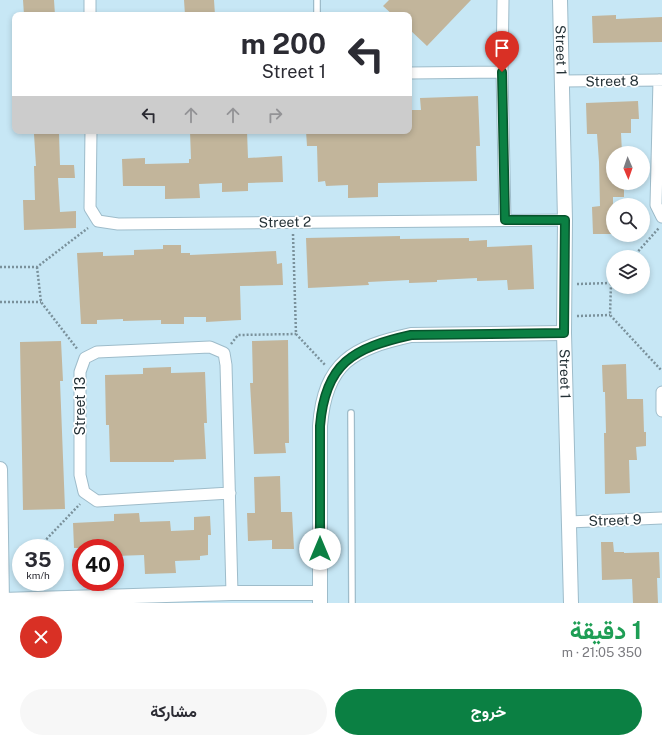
<!DOCTYPE html>
<html lang="ar">
<head>
<meta charset="utf-8">
<style>
  :root { --surface:#fff; --page:#f7f7f7; --text:#2b2b33; --muted:#7c7c81; --accent:#0b8043 }
  body { margin:0; font-family:"Public Sans",Vazirmatn,sans-serif; background:var(--page); color:var(--text); direction:rtl; height:100vh; display:flex; flex-direction:column; font-size:15px; white-space:nowrap }
  * { box-sizing:border-box; margin:0 }
  p { font-size:13px; color:var(--muted) }
  .icon { flex:none; width:22px; height:22px; fill:none; stroke:currentColor; stroke-width:2; stroke-linecap:round; stroke-linejoin:round }
  .map { position:relative; height:603px; overflow:hidden; direction:ltr }
  .sheet { display:flex; flex-direction:column; background:var(--surface); flex:1 }
  .sheet>* { flex:none }
  .hud { position:absolute; left:12px; top:12px; width:400px; height:122px; border-radius:8px; box-shadow:0 2px 6px #0003; direction:rtl; background:#fff; color:var(--text); overflow:hidden }
  .needle { width:26px; rotate:178deg }
  .fabs { position:absolute; left:606px; top:146px; display:grid; gap:8px }
  .fabs a { display:grid; place-items:center; width:44px; height:44px; border-radius:50%; background:var(--surface); box-shadow:0 2px 6px #0003; font-size:20px }
  .speed { position:absolute; left:12px; top:539px; display:flex; gap:8px; font-size:20px; font-weight:700; text-align:center }
  .speed>* { display:grid; place-content:center; width:52px; height:52px; border-radius:50%; background:var(--surface); box-shadow:0 2px 6px #0003; line-height:1 }
  .speed small { font-size:10px; font-weight:400 }
  .speed .limit { border:6px solid #d22; background:#fff; color:#111 }
  .pin { position:absolute; display:grid; place-items:center; width:34px; height:34px; color:#fff; margin:-41px -17px; border-radius:50% 50% 50% 0; rotate:-45deg; box-shadow:0 0 4px #0007 }
  .pin .icon { rotate:45deg }
  .me { position:absolute; width:44px; margin:-22px; rotate:0deg; stroke-linejoin:round; filter:drop-shadow(0 0 3px #0008) }
  .turn { display:flex; align-items:center; gap:14px; height:84px; padding:0 20px; font-size:18px }
  .turn .icon { width:52px; height:52px; stroke-width:2.5 }
  .turn b { display:block; font-size:28px; line-height:34px }
  .lanes { display:flex; align-items:center; height:38px; padding:0 20px; background:#0003; justify-content:center; gap:20px; direction:ltr }
  .lanes .off { opacity:.35 }
  .round { display:grid; place-items:center; flex:none; width:42px; height:42px; border-radius:21px; background:var(--page) }
  .head { display:flex; align-items:center; justify-content:space-between; height:68px; padding:0 20px }
  h1 { font-size:24px; font-weight:700; line-height:30px; color:#1e9e55 }
  .cta { display:flex; gap:8px; margin-top:auto; padding:8px 20px }
  .cta a { flex:1; height:46px; border-radius:24px; background:var(--accent); color:#fff; font-size:16px; font-weight:700; line-height:46px; text-align:center }
  .cta a+a { background:var(--page); color:var(--text) }
  .map>svg:first-child { display:block }
  .building { fill:#c2b59b }
  .lines { fill:none; stroke-linecap:round; stroke-linejoin:round }
  .service-casing { stroke:#9ebcca; stroke-width:8 }
  .minor-casing { stroke:#9ebcca; stroke-width:13 }
  .tertiary-casing { stroke:#9ebcca; stroke-width:16 }
  .path { stroke:#7a919b; stroke-width:2.5; stroke-dasharray:2 2; stroke-linecap:butt }
  .service { stroke:#fff; stroke-width:5.5 }
  .minor { stroke:#fff; stroke-width:11 }
  .tertiary { stroke:#fff; stroke-width:14 }
  .route-casing { stroke:#07532c; stroke-width:10 }
  .route { stroke:#0b8043; stroke-width:7 }
  .labels { text-anchor:middle; stroke-width:3.5; stroke-linejoin:round; paint-order:stroke }
  .street-label { font-size:14px; fill:#253237; stroke:#fff }
</style>
</head>
<body>
<div class="map">
<svg width="662" height="603" viewBox="0 0 662 603">
  <rect width="100%" height="100%" fill="#c7e7f5"/>
  <path class="building" d="M23 0H54L55 15H24Z
    M184 0H214L215 15H185Z
    M389 0H471L427 46 409 29V15H393L383 6Z
    M616 15V19L662 17V42L593 43 592 16Z
    M478 96 480 146H476L477 181 378 183V197L348 198V185L326 186 325 181 318 182 317 146H307L306 131H409V110H421L420 98Z
    M638 101 639 119H631V133H621L622 153H613V183H624V197H613V234H593L592 207 600 206 599 162 597 134H587L586 103Z
    M190 131H247L248 158 282 156 283 182 248 183V191L222 192V183L199 184 200 198 165 199V186H123L122 159 145 158V164L189 163V159H191Z
    M59 133 60 165H74L75 178H58L60 212 76 211V228L24 230 23 200H35L34 166H36L34 134Z
    M400 236V239L469 238V241L487 240V247L532 245 534 289 508 290 507 280 477 281V278L437 280V282L409 283V280L368 282 369 285 308 288 306 238Z
    M163 245H181V253H190V255L276 251 277 264 282 263 283 285 240 286 241 320 206 322V317H184V324H161V320L123 321V319L97 320V324H81L77 253 103 252V256L134 255V250L163 249Z
    M288 340 289 443H285L286 453 254 454 250 383H253L252 341Z
    M61 341 63 381H60L65 509 23 510 20 342Z
    M626 364 627 399H643L644 432H646V446L636 447 637 460H629L630 493 605 494 604 433H606L605 392H603L602 365Z
    M171 367V373L205 372 207 423H204L206 459 174 460V462H110L109 425H106L105 375 143 374V368Z
    M280 476 281 512H292L294 549H272V540L248 541 247 513H255L254 477Z
    M139 513 140 522 170 521 171 531 194 530V517L210 516 211 535H208V555L200 556V560L175 561 176 573 145 574 144 555 115 556V548H74L73 523 114 521V514Z
    M601 542H613L614 552H624V553L659 552 660 578H657L658 603H633L632 579 602 580Z"/>
  <g class="lines">
    <defs>
      <path id="service" d="M317 0V15
        M351 413 352 603"/>
      <path id="minor" d="M90 0V15
        M503 0 502 72 505 220
        M409 73 502 72
        M659 80 656 205 662 217
        M563 81 662 80
        M91 131 90 208 98 221 118 224 565 220
        M662 392V411
        M230 493 97 501 84 492 80 475V372L85 358 97 352 210 347 224 353 226 365 232 593
        M569 522 662 518"/>
      <g id="tertiary">
        <path id="s1" d="M560 0 565 220 564 333 571 603"/>
        <path d="M0 469 2 603"/>
        <path d="M2 600 232 593H320"/>
        <path d="M320 603V426C325 362 353 348 411 335L564 333"/>
      </g>
    </defs>
    <use href="#service" class="service-casing"/>
    <use href="#minor" class="minor-casing"/>
    <use href="#tertiary" class="tertiary-casing"/>
    <path class="path" d="M293 234 296 334 326 366
      M633 257 659 228
      M0 267H37L88 228
      M37 267 41 302 78 350
      M613 280 611 283 610 315 662 371
      M577 284 611 283
      M0 302H41
      M577 316 610 315
      M231 344 238 335 296 334
      M38 548 80 504
      M16 572 21 566"/>
    <use href="#service" class="service"/>
    <use href="#minor" class="minor"/>
    <use href="#tertiary" class="tertiary"/>
  </g>
  <g class="lines">
    <defs>
      <path id="route" d="M320 549V426C325 363 353 348 411 335L564 333 565 220H505L502 72"/>
    </defs>
    <use href="#route" class="route-casing"/>
    <use href="#route" class="route"/>
  </g>
  <g class="labels">
    <g class="street-label">
      <text dy="5" stroke="none"><textPath href="#s1" startOffset="50">Street 1</textPath></text>
      <text transform="translate(612 81) rotate(-1)" y="5">Street 8</text>
      <text transform="translate(285 222) rotate(-1)" y="5">Street 2</text>
      <text dy="5" stroke="none"><textPath href="#s1" startOffset="374">Street 1</textPath></text>
      <text transform="translate(80 406) rotate(-90)" y="5">Street 13</text>
      <text transform="translate(615 520) rotate(-2)" y="5">Street 9</text>
    </g>
  </g>
</svg>
<div class="fabs">
<a><svg class="needle" viewBox="-14 -14 28 28"><path d="M0-13l5 13h-10z" fill="#e53935"/><path d="M0 13l5-13h-10z" fill="#7c7c81"/></svg></a>
<a><svg class="icon" aria-label="search" viewBox="0 0 24 24"><circle cx="10" cy="10" r="6"/><path d="M15 15l6 6"/></svg></a>
<a><svg class="icon" aria-label="layers" viewBox="0 0 24 24"><path d="M12 4l9 5-9 5-9-5zM3 14l9 5 9-5"/></svg></a>
</div>
<div class="speed"><div>35<small>km/h</small></div><div class="limit">40</div></div>
<div class="pin" style="left:502px;top:72px;background:#d93025"><svg class="icon" aria-label="arrive" viewBox="0 0 24 24"><path d="M6 21V4h12l-3 4 3 4H6"/></svg></div>
<svg class="me" style="left:320px;top:549px" viewBox="-20 -20 40 40"><circle r="19" fill="#fff"/><path d="M0-13L10 11 0 6-10 11z" fill="#0b8043"/></svg>
<div class="hud">
<div class="turn"><svg class="icon" aria-label="left" viewBox="0 0 24 24"><path d="M17 20v-9H6M10 6l-5 5 5 5"/></svg><div><b>200 m</b>Street 1</div></div>
<div class="lanes"><svg class="icon" aria-label="left" viewBox="0 0 24 24"><path d="M17 20v-9H6M10 6l-5 5 5 5"/></svg><svg class="icon off" aria-label="ahead" viewBox="0 0 24 24"><path d="M12 20V5M6 11l6-6 6 6"/></svg><svg class="icon off" aria-label="ahead" viewBox="0 0 24 24"><path d="M12 20V5M6 11l6-6 6 6"/></svg><svg class="icon off" aria-label="right" viewBox="0 0 24 24"><path d="M7 20v-9h11M14 6l5 5-5 5"/></svg></div>
</div>
</div>
<section class="sheet">
<div class="head"><div><h1>1 دقيقة</h1><p>350 m · 21:05</p></div><a class="round" style="background:#d93025;color:#fff"><svg class="icon" aria-label="close" viewBox="0 0 24 24"><path d="M6 6l12 12M18 6L6 18"/></svg></a></div>
<div class="cta"><a>خروج</a><a>مشاركة</a></div>
</section>
</body>
</html>
